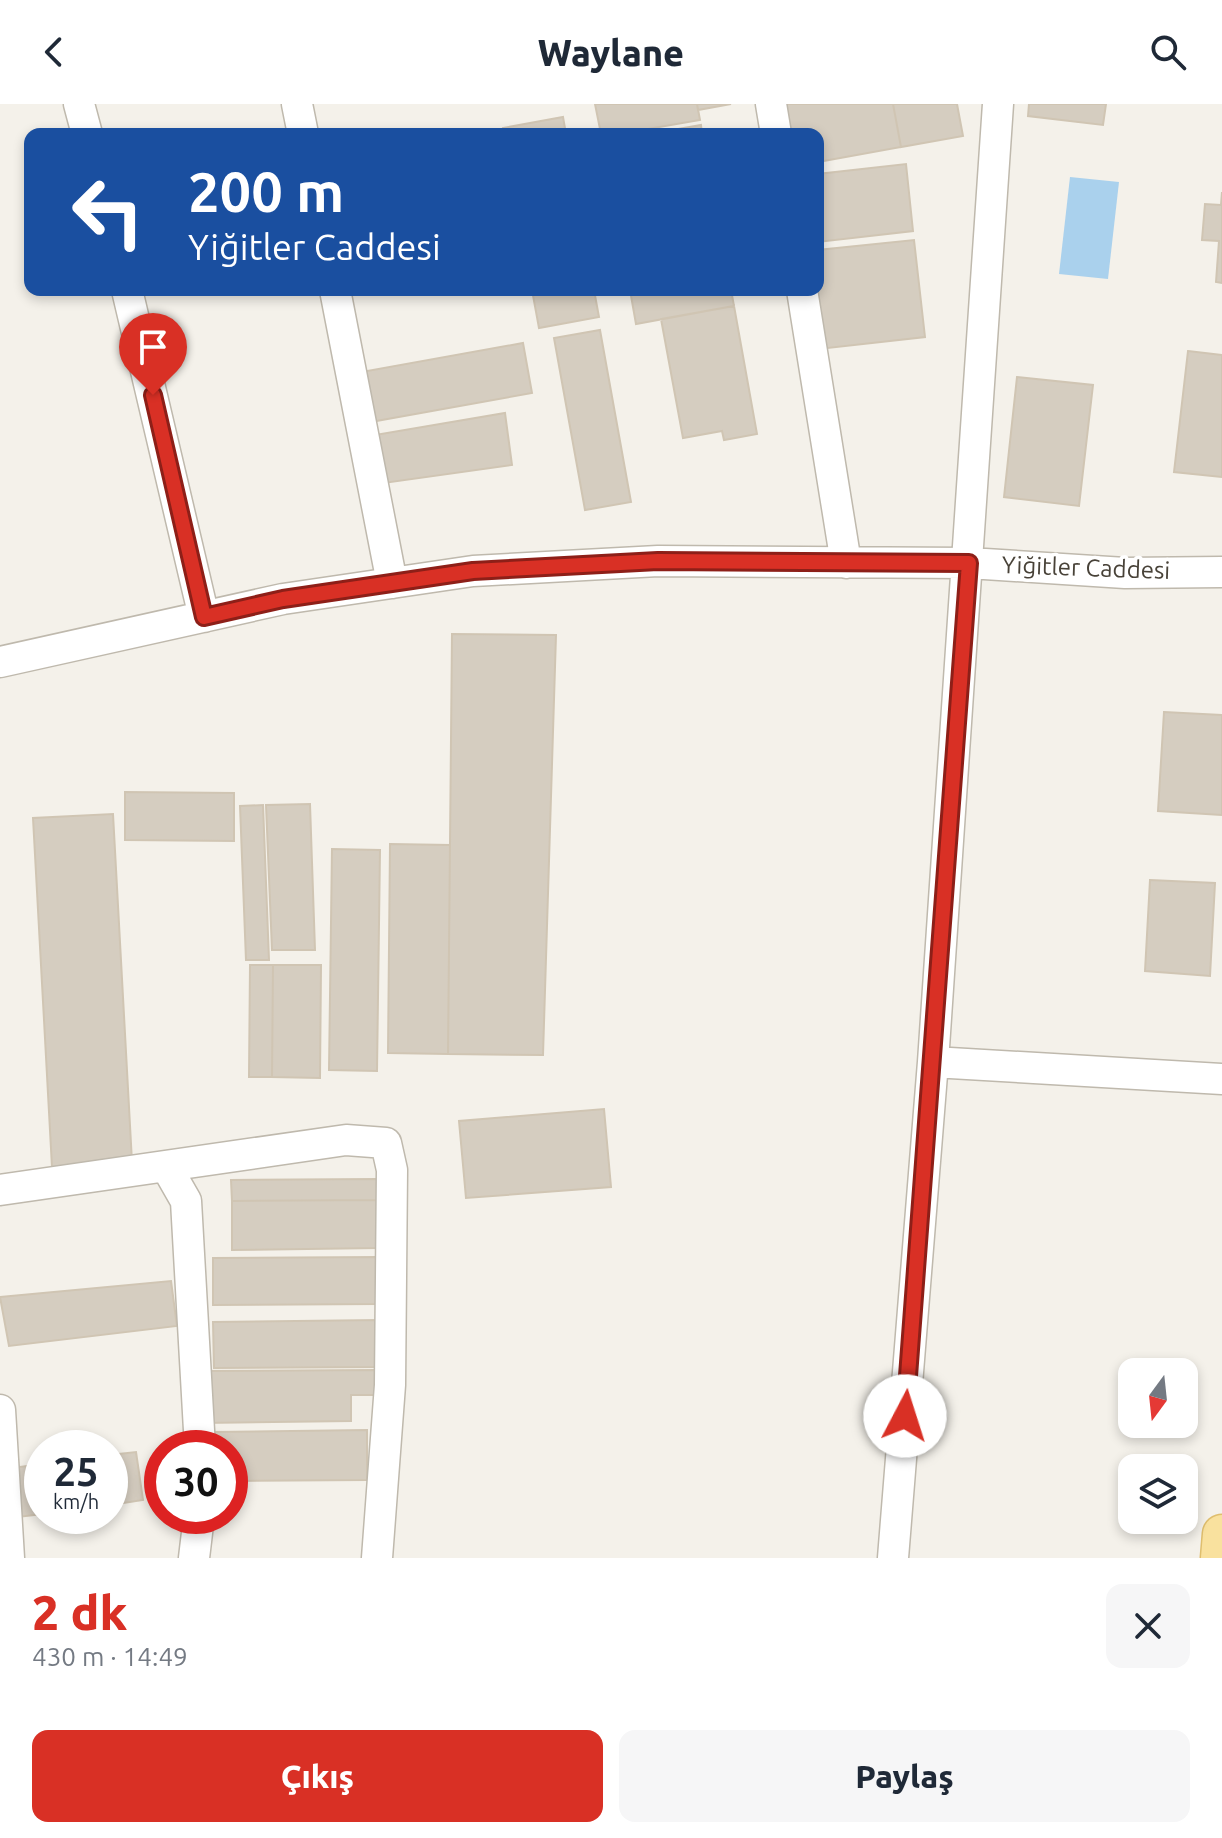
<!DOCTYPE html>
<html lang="tr">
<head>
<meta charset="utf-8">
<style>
  :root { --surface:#fff; --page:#f6f6f7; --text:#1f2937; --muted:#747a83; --accent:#d93025 }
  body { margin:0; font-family:Ubuntu,sans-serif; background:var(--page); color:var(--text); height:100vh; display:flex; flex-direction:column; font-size:30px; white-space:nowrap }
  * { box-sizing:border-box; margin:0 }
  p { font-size:26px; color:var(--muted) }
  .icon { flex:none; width:44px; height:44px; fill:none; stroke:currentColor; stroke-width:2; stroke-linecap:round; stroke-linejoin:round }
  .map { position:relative; height:1454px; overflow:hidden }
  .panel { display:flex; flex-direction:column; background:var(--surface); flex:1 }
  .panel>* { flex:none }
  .top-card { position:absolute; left:24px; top:24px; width:800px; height:168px; border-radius:16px; box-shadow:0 4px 12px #0003; background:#1a4fa0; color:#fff; overflow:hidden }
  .needle { width:52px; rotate:195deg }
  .tools { position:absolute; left:1118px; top:1254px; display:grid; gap:16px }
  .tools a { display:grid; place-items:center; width:80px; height:80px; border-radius:16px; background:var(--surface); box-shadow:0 4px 12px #0003; font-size:40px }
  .speed { position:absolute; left:24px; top:1326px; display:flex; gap:16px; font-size:40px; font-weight:700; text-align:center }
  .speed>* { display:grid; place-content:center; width:104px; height:104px; border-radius:50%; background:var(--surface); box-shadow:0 4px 12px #0003; line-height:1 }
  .speed small { font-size:20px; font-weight:400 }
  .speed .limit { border:12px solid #d22; background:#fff; color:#111 }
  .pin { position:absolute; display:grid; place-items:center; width:68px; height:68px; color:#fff; margin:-82px -34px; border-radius:50% 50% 50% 0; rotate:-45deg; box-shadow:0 0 8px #0007 }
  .pin .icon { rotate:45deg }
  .me { position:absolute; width:88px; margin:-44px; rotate:5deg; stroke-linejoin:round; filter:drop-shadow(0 0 6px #0008) }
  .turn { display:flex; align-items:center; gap:28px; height:168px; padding:0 32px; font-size:36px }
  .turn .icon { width:104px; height:104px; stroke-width:2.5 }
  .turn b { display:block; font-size:56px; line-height:68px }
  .round { display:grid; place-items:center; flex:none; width:84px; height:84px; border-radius:16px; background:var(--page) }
  .overview { display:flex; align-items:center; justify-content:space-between; height:136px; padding:0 32px }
  h1 { font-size:48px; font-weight:800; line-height:60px; color:var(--accent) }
  .primary-button { display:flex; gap:16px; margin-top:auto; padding:16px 32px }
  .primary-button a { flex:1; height:92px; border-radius:16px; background:var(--accent); color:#fff; font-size:32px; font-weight:800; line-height:92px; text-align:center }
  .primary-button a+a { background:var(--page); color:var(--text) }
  header { display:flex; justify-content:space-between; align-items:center; height:104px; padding:0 32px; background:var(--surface); font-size:36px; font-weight:800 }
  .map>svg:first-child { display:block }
  .water { fill:#aad1ed }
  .building { fill:#d5cdc0; stroke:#d0c5b3; stroke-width:2 }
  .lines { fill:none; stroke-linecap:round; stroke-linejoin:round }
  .minor-casing { stroke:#bfb9ad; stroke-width:33 }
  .major-casing { stroke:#dfbe6e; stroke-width:41 }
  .minor { stroke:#fff; stroke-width:30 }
  .major { stroke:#f9e19e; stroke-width:38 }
  .route-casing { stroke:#8d1f18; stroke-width:20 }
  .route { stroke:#d93025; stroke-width:14 }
  .labels { text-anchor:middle; stroke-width:7; stroke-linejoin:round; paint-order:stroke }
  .street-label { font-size:24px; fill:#484238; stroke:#fff }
</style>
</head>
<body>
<header><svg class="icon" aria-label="back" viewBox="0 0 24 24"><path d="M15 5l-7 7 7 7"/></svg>Waylane<svg class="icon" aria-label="search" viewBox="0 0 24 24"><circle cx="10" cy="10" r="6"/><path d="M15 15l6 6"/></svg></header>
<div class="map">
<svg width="1222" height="1454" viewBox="0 0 1222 1454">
  <rect width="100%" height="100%" fill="#f4f1ea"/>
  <path class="water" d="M1070 73 1119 78 1108 175 1059 170Z"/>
  <path class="building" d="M595 0H697L700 16 619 30H601Z
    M697 0H731L698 6Z
    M777 0H893L901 43 818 58V30H782Z
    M893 0H957L963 32 901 43Z
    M1029 0H1106L1103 21 1028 12Z
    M563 13 566 30H504L503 24Z
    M701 21 702 30H650Z
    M906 60 913 127 818 138V70Z
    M1222 88V179L1216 178 1219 137 1202 136 1205 100 1221 101Z
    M914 136 925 233 819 245 812 186H818V146Z
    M532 186H594L599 213 539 224Z
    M630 186H731L734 202 636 220Z
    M734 202 757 330 724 336 722 327 683 334 661 215Z
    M600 226 631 398 585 406 554 234Z
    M523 239 532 289 365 319 356 269Z
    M1188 247 1222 251V373L1174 368Z
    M1017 273 1093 281 1079 402 1004 393Z
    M505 309 512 361 384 379 375 331Z
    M452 530 556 531 543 951 448 950Z
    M1164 608 1222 611V711L1158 707Z
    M125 688 234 689V737L125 736Z
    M310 700 315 846H272L266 701Z
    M263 701 269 856H246L240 702Z
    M113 710 132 1058 52 1063 33 714Z
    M390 740 450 741 448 950 388 949Z
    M332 745 380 746 377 967 329 966Z
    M1150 776 1215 779 1210 872 1145 867Z
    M250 861H273L272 973H249Z
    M273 861H321L320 974 272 973Z
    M604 1005 611 1083 466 1094 459 1017Z
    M377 1075V1096L232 1097 231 1076Z
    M377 1096 378 1144 232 1146V1097Z
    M378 1153V1200L213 1201V1154Z
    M171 1177 177 1222 9 1242 0 1193Z
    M379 1216V1263L214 1264 213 1218Z
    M376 1266V1291H351V1317L202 1319V1267Z
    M367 1326V1376L230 1377V1344H211V1328Z
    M136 1348 143 1396 110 1401V1351Z
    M42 1360V1410L18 1413 12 1364Z"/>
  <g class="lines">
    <defs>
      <path id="minor" d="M79 0 87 30
        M297 0 303 30
        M771 0 776 30
        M127 186 204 513
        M335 186 392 479
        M802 186 846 459
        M0 558 283 495 473 467 658 457 969 459 1125 469 1222 468
        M933 958 1222 975
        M166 1062 186 1097 200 1344
        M0 1086 346 1036 386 1039 392 1066 390 1281 377 1454
        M0 1306 9 1454
        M194 1454 199 1412
        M893 1454 933 958 998 0"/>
      <path id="major" d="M1220 1454 1222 1430"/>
    </defs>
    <use href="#minor" class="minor-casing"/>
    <use href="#major" class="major-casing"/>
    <use href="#minor" class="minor"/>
    <use href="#major" class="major"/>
  </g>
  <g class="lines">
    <defs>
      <path id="route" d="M153 291 204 513 283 495 473 467 658 457 969 459 905 1312"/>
    </defs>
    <use href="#route" class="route-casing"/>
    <use href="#route" class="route"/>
  </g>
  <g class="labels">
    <g class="street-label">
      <text transform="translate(1086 464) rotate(2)" y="8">Yiğitler Caddesi</text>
    </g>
  </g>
</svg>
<div class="tools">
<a><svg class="needle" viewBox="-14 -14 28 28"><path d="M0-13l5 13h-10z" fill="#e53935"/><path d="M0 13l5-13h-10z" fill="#747a83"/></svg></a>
<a><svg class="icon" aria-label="layers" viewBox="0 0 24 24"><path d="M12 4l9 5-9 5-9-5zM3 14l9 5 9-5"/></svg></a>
</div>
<div class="speed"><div>25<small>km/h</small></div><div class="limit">30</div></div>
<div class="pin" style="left:153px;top:291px;background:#d93025"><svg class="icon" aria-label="arrive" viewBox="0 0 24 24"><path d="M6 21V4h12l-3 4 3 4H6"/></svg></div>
<svg class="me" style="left:905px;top:1312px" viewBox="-20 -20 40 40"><circle r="19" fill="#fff"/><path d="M0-13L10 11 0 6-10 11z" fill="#d93025"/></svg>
<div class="top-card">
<div class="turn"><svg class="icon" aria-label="left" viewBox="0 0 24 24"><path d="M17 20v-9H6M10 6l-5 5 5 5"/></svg><div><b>200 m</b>Yiğitler Caddesi</div></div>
</div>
</div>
<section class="panel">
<div class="overview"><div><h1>2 dk</h1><p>430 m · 14:49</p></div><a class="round"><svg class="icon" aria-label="close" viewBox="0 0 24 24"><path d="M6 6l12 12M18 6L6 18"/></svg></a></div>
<div class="primary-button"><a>Çıkış</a><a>Paylaş</a></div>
</section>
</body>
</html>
